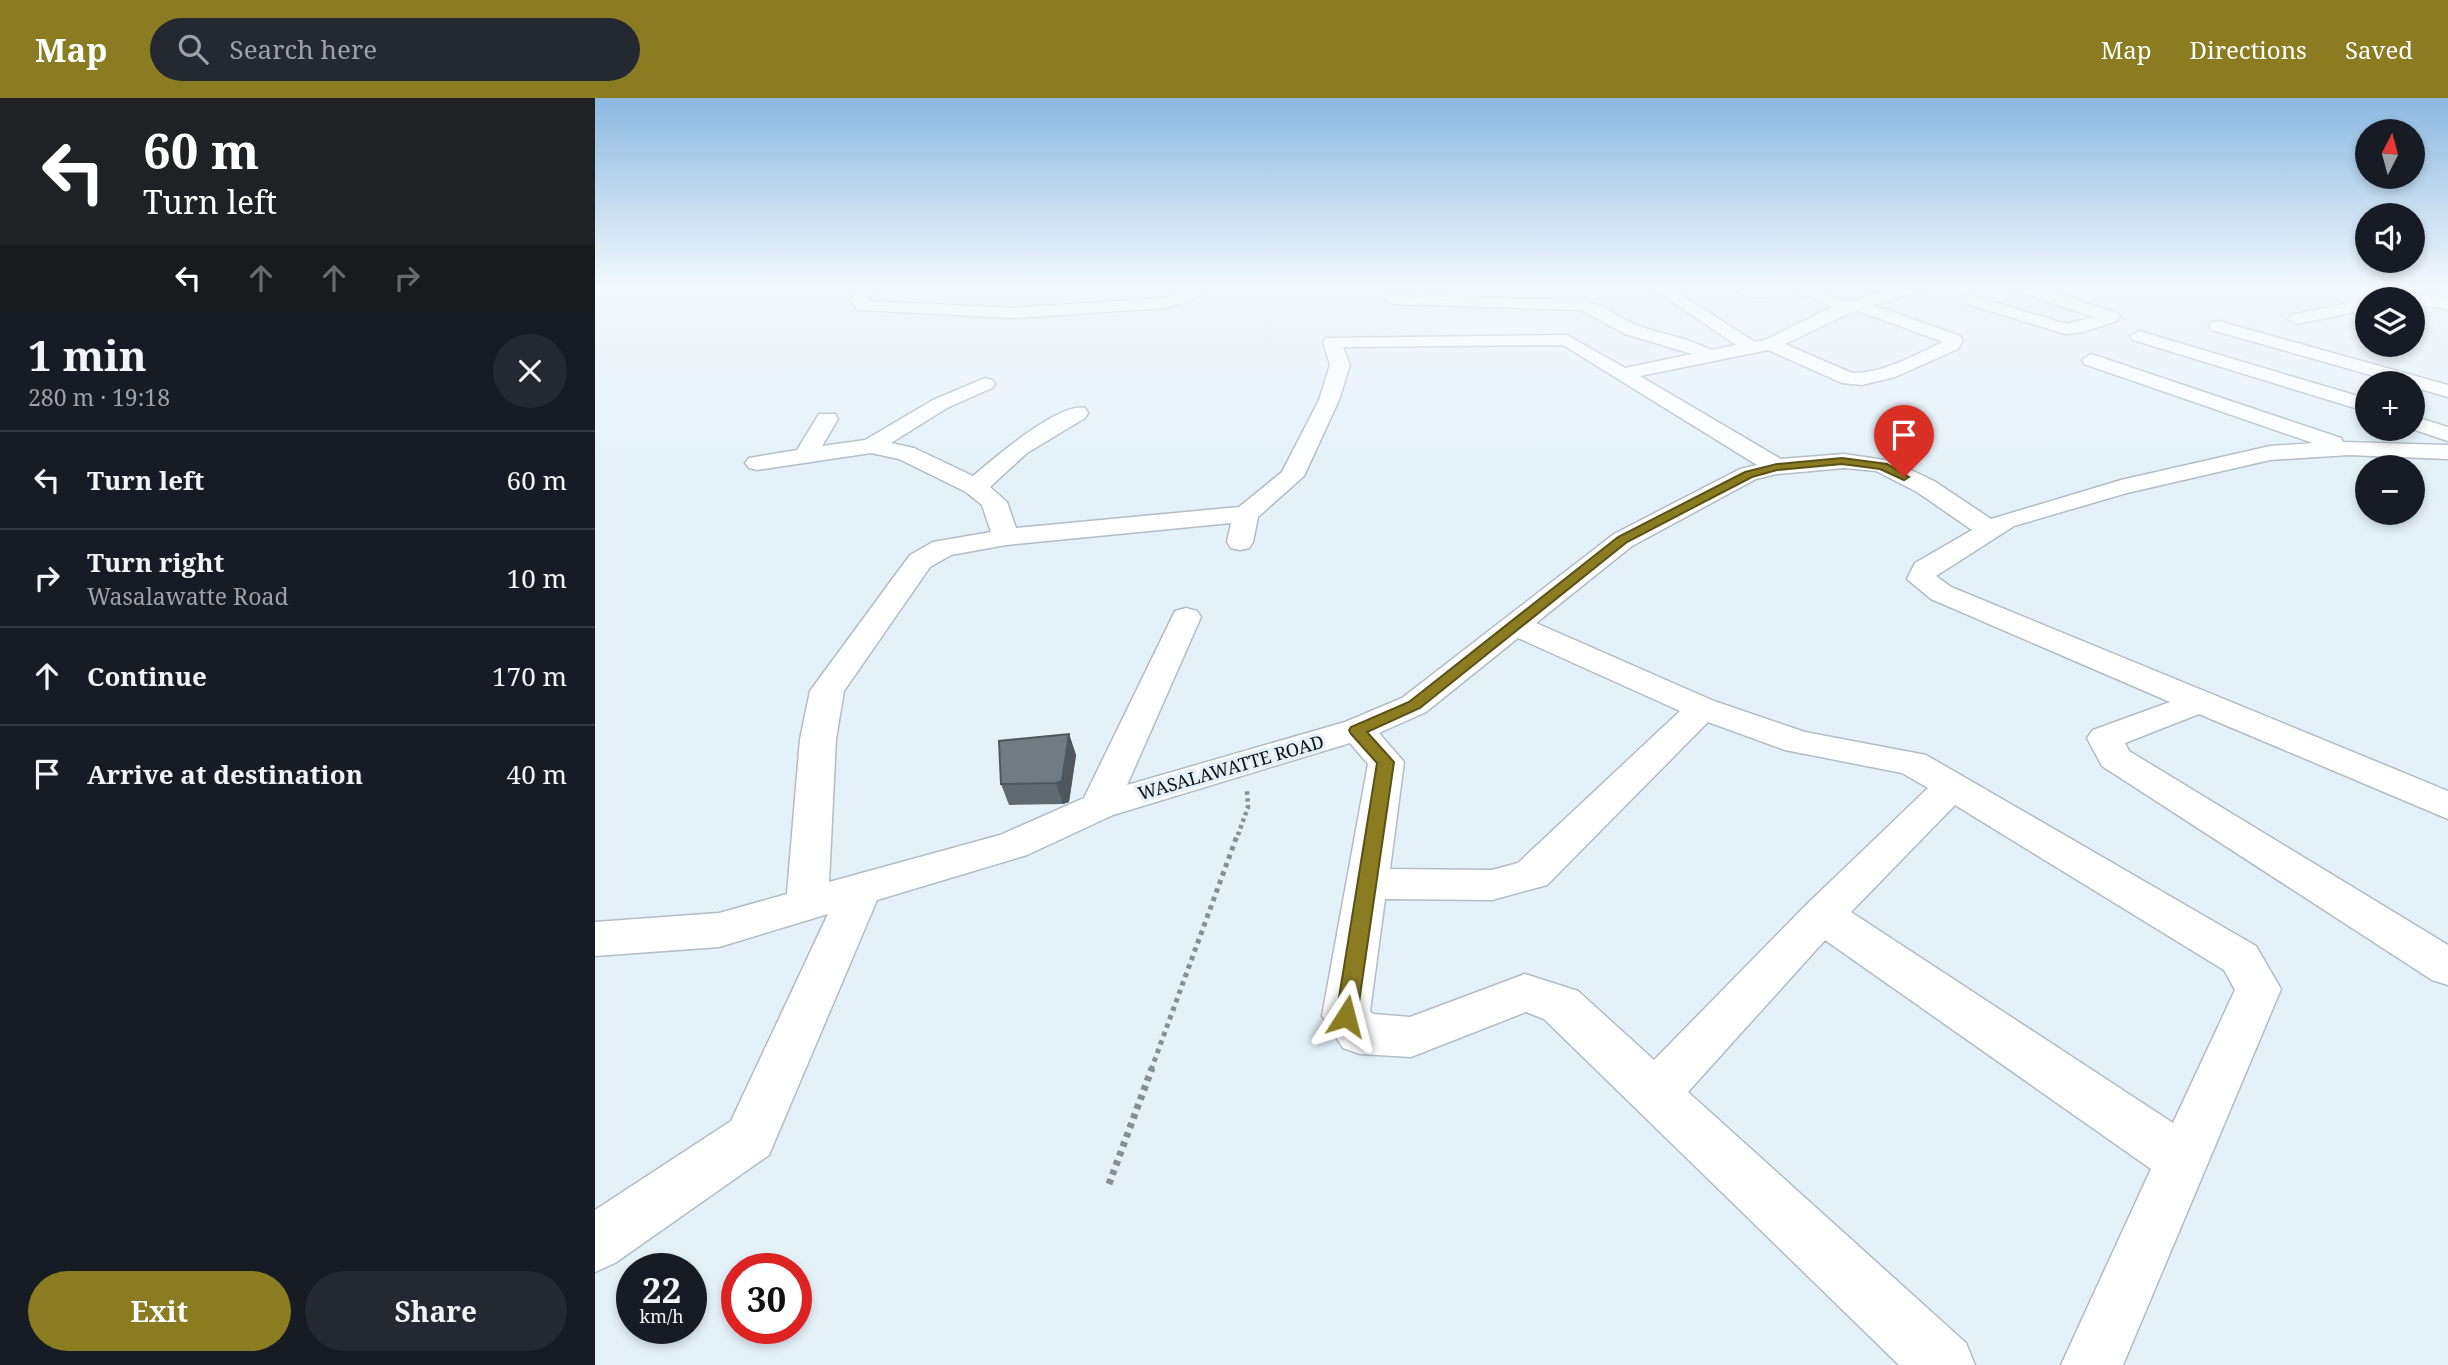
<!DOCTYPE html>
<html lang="en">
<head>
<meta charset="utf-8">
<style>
  :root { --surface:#171b24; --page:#242831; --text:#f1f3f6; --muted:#9ea1a6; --line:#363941; --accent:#8b7c22 }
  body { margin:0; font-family:"Noto Serif",serif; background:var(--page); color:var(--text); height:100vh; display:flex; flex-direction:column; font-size:26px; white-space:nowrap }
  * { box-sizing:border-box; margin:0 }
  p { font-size:23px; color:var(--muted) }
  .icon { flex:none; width:38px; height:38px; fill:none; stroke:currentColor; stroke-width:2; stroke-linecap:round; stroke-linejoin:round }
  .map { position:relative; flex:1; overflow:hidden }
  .side { display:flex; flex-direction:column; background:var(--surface); width:595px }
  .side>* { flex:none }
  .banner { background:#202124; color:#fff; overflow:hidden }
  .needle { width:46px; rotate:6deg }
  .controls { position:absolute; left:1760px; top:21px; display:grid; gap:14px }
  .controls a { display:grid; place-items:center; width:70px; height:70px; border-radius:50%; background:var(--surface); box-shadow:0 4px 10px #0003; font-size:35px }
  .speed { position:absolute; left:21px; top:1155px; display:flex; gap:14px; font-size:35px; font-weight:700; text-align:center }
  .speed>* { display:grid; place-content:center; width:91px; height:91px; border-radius:50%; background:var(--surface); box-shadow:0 4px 10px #0003; line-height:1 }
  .speed small { font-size:18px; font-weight:400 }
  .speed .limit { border:10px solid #d22; background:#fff; color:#111 }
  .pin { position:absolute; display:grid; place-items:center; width:60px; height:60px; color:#fff; margin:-72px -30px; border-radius:50% 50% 50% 0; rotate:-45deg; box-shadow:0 0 7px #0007 }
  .pin .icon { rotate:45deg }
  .me { position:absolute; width:77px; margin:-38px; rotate:9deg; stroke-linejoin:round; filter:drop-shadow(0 0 5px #0008) }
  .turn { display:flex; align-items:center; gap:24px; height:147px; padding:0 28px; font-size:32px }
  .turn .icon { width:91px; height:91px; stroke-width:2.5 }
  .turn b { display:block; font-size:49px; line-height:60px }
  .lanes { display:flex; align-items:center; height:66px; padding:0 28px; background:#0003; justify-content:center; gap:35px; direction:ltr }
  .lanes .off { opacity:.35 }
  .round { display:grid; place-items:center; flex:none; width:74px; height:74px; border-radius:37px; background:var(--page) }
  .head { display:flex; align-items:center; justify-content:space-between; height:119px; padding:0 28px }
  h1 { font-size:42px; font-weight:700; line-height:52px }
  .cta { display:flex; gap:14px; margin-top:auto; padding:14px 28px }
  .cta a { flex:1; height:80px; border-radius:42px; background:var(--accent); color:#fff; font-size:28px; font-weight:700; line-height:80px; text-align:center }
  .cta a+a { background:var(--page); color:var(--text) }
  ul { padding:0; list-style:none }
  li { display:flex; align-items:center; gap:21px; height:98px; padding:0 28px; border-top:2px solid var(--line) }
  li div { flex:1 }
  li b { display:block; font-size:26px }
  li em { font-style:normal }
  header { display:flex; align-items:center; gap:42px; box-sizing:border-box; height:98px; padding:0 35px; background:var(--accent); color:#fff }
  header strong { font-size:33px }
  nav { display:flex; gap:38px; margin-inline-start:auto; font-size:24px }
  .search { width:490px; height:63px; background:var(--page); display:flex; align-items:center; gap:18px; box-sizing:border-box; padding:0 24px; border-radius:38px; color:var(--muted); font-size:26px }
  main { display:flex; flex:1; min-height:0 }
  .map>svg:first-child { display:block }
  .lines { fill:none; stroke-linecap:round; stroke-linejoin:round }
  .street-casing { stroke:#b1bcc4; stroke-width:3 }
  .path-far2 { stroke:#878f95; stroke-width:4.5; stroke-dasharray:3.5 3.5; stroke-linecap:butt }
  .path-far1 { stroke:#878f95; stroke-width:5; stroke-dasharray:4.5 4.5; stroke-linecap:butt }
  .path { stroke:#878f95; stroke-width:7; stroke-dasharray:5 5; stroke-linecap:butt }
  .street { fill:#fff; fill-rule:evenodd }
  .wall { fill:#616a71 }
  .shaded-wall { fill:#4f565c }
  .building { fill:#717b83; stroke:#4f565c; stroke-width:2 }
  .route { fill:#8b7c22; stroke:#5a5116; stroke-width:2 }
  .labels { text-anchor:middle; stroke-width:7; stroke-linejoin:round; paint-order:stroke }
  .street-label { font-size:18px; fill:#0c1013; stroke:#e5f1f9 }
</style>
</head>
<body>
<header>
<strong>Map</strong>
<div class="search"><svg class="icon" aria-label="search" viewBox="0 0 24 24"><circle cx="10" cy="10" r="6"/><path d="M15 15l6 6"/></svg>Search here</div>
<nav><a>Map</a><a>Directions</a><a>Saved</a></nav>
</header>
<main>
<section class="side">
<div class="banner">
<div class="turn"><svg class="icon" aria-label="left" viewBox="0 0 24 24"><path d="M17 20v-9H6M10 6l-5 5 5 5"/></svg><div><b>60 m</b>Turn left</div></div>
<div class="lanes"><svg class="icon" aria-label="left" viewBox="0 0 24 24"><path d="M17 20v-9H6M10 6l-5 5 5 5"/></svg><svg class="icon off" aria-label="ahead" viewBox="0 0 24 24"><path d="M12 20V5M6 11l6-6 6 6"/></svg><svg class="icon off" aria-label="ahead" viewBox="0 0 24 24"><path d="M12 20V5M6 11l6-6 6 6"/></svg><svg class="icon off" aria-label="right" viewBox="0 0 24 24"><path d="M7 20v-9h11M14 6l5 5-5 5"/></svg></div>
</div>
<div class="head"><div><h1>1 min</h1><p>280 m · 19:18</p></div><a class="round"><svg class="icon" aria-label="close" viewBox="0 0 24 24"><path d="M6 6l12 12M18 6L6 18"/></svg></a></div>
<ul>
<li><svg class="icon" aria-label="left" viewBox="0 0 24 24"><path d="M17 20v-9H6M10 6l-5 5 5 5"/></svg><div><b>Turn left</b></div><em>60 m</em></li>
<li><svg class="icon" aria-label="right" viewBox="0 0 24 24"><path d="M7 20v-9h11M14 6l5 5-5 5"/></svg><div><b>Turn right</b><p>Wasalawatte Road</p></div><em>10 m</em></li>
<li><svg class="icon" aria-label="ahead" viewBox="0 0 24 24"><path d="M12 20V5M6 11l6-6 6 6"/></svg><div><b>Continue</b></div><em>170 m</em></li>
<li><svg class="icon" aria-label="arrive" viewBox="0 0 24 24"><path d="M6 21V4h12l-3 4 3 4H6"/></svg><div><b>Arrive at destination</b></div><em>40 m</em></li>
</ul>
<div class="cta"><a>Exit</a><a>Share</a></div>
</section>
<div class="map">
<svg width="1853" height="1267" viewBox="0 0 1853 1267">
  <rect width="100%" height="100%" fill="#e5f1f9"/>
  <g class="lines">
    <defs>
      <path id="street" d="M263 188H279L272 203 418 210 570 200 588 194 595 188H611L599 201 570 210 418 220 267 212 261 211 255 201Z
        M1054 188H1072L1160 244 1170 242 1237 209C1227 205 1217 199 1206 197 1185 194 1151 209 1137 188L1165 190 1206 188 1252 204 1310 188H1334L1332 191 1278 207 1365 238 1368 242 1363 251 1300 279 1267 287 1247 285 1173 252 1045 278 1186 361 1249 356 1297 363 1339 383 1396 421 1526 382 1675 348 1718 345 1489 266 1487 262 1496 256 1746 340 1748 344 1853 347V361L1754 357 1675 362 1532 395 1419 428 1341 478 1356 489 1853 693V721L1604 616 1530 645 1534 653 1853 847V887L1837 882 1507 668 1492 640 1498 632 1575 604 1336 501 1312 481 1320 465 1377 432 1322 394 1281 373 1249 370 1182 376 1161 381 1037 448 941 525 1119 603 1210 634 1331 657 1661 848 1686 891 1528 1267H1466L1556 1071 1230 842 1093 994 1371 1245 1380 1267H1304L949 921 931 914 816 959 765 956 748 950 727 918 773 666 755 645 518 717 432 757 282 802 174 1057 20 1165 0 1174V1112L136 1023 233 816 124 849 0 858V824L124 815 192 796 205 641 215 593 315 457 338 444 396 434 387 407 371 394 304 361 276 355 162 372 154 370 150 365 154 360 202 352 224 316H240L243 321 227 348 270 342 338 302 390 280 397 282 400 286 397 290 352 310 296 345 319 350 378 378C398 361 464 304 490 310L493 315 490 320 432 355 395 389 412 404 421 430 644 409 687 374 724 302 735 267 728 244 731 240 972 237 1030 270 1097 256 1030 236 986 212 798 206 792 204 790 201 792 198 988 202 1007 209 1042 228 1092 242 1117 252 1141 247ZM1261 212 1348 244C1319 257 1290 275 1257 275L1190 246ZM968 247 1162 367 1145 371 1019 436 807 600 750 624 532 687 606 519 602 513 591 510 580 513 489 700 405 737 234 784 241 641 249 593 335 469 356 457 411 447 636 425 632 444 636 450 645 452 654 450 658 444 663 419 709 378 744 302 755 267 748 249ZM923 540 1085 613 923 765 897 772 795 771 809 664 784 635 831 614ZM1113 624 1190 652 1307 675 1333 690 1212 806 1059 962 983 893 930 876 815 919 778 916 775 913 790 801 897 802 952 787ZM1360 707 1629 872 1640 892 1578 1025 1256 814Z
        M1412 188H1435L1522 215 1525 219 1522 223 1484 235 1470 236 1369 205 1367 202 1375 197 1471 226 1499 219 1414 191Z
        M1781 190 1853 201V211L1818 206V201L1775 198 1773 195Z
        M1773 201V211L1702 226 1693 221 1696 217Z
        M1623 223 1853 287V299L1818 289V285H1804L1617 232 1614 228 1617 224Z
        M1544 233 1773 301V314L1538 242 1535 238Z
        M1818 318 1853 329V343L1817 331Z"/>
    </defs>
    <use href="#street" class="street-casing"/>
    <path class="path-far2" d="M643 737 653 709 652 692"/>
    <path class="path-far1" d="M556 972 643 735"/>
    <path class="path" d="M514 1086 557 970"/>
    <use href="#street" class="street"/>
  </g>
  <path class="wall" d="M474 636 481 657 474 704 468 706 414 707 406 686Z"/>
  <path class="shaded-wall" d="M474 636 481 657 474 704 468 706 461 685Z"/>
  <path class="building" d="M474 636 467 683 461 685 406 686 404 643Z"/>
  <linearGradient id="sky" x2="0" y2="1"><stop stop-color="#8bb8e0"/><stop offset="0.52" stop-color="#f3f9fc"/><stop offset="1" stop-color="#f3f9fc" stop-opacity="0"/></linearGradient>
  <rect width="1853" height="365" fill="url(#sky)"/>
  <path class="route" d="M1247 360 1292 366 1314 379 1309 382 1285 371 1247 366 1182 372 1157 379 1032 444 825 610 772 634 799 664 762 918 759 924 751 927 744 924 741 918 782 665 756 636 754 632 756 629 814 604 1023 439 1150 374 1182 366Z"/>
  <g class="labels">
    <g class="street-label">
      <text transform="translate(636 670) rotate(-16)" y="6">WASALAWATTE ROAD</text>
    </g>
  </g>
</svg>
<div class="controls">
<a><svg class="needle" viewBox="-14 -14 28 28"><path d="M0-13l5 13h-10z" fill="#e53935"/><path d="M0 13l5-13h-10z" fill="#9ea1a6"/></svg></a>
<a><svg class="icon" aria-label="sound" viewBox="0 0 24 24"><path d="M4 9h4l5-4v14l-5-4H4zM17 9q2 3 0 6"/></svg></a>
<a><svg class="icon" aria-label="layers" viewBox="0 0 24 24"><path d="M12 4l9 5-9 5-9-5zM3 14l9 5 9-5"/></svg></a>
<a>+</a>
<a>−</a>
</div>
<div class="speed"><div>22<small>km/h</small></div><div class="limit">30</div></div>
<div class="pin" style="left:1309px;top:379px;background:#d93025"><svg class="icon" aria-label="arrive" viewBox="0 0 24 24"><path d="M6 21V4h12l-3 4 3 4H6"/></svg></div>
<svg class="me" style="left:751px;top:918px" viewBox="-20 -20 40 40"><path d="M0-17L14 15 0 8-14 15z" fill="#8b7c22" stroke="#fff" stroke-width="4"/></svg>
</div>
</main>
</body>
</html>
